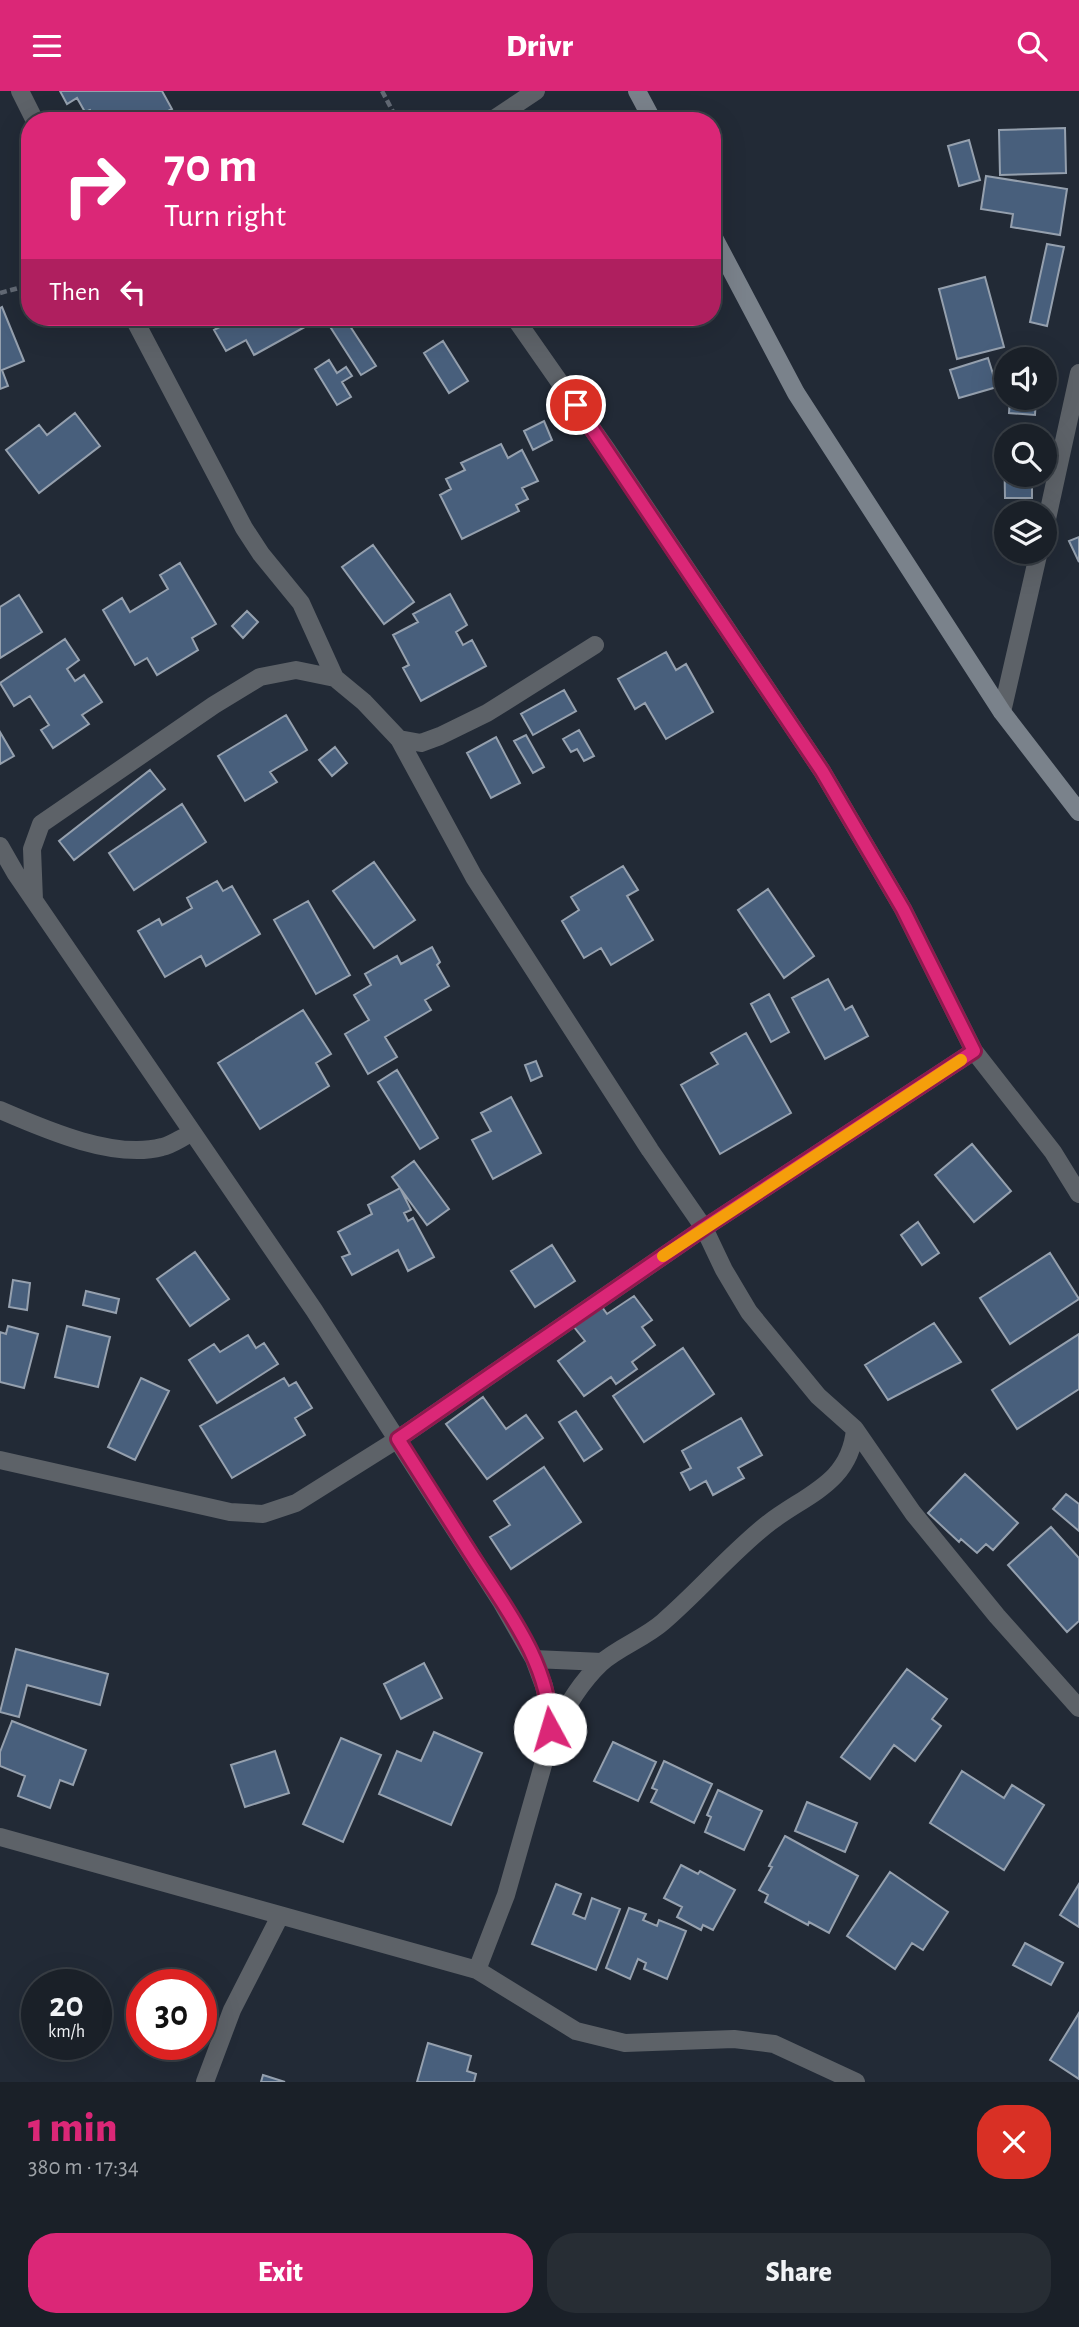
<!DOCTYPE html>
<html lang="en">
<head>
<meta charset="utf-8">
<style>
  :root { --surface:#1a2028; --page:#272d34; --text:#f1f3f6; --muted:#9fa3a8; --line:#383e45; --accent:#db2777 }
  body { margin:0; font-family:"Alegreya Sans",sans-serif; background:var(--page); color:var(--text); height:100vh; display:flex; flex-direction:column; font-size:26px; white-space:nowrap }
  * { box-sizing:border-box; margin:0 }
  p { font-size:23px; color:var(--muted) }
  .icon { flex:none; width:38px; height:38px; fill:none; stroke:currentColor; stroke-width:2; stroke-linecap:round; stroke-linejoin:round }
  .map { position:relative; height:1991px; overflow:hidden }
  .side { display:flex; flex-direction:column; background:var(--surface); flex:1 }
  .side>* { flex:none }
  .banner { position:absolute; left:21px; top:21px; width:700px; height:214px; border-radius:28px; box-shadow:0 7px 28px #0002,0 0 0 2px var(--line); background:#db2777; color:#fff; overflow:hidden }
  .fabs { position:absolute; left:994px; top:256px; display:grid; gap:14px }
  .fabs a { display:grid; place-items:center; width:63px; height:63px; border-radius:50%; background:var(--surface); box-shadow:0 7px 28px #0002,0 0 0 2px var(--line); font-size:35px }
  .speed { position:absolute; left:21px; top:1878px; display:flex; gap:14px; font-size:35px; font-weight:700; text-align:center }
  .speed>* { display:grid; place-content:center; width:91px; height:91px; border-radius:50%; background:var(--surface); box-shadow:0 7px 28px #0002,0 0 0 2px var(--line); line-height:1 }
  .speed small { font-size:18px; font-weight:400 }
  .speed .limit { border:10px solid #d22; background:#fff; color:#111 }
  .pin { position:absolute; display:grid; place-items:center; width:60px; height:60px; color:#fff; margin:-30px; border:4px solid #fff; border-radius:50%; box-shadow:0 2px 7px #0007 }
  .me { position:absolute; width:77px; margin:-38px; rotate:354deg; stroke-linejoin:round; filter:drop-shadow(0 0 5px #0008) }
  .turn { display:flex; align-items:center; gap:24px; height:147px; padding:0 28px; font-size:32px }
  .turn .icon { width:91px; height:91px; stroke-width:2.5 }
  .turn b { display:block; font-size:49px; line-height:60px }
  .then { display:flex; align-items:center; height:66px; padding:0 28px; background:#0003; gap:14px; font-size:26px }
  .round { display:grid; place-items:center; flex:none; width:74px; height:74px; border-radius:28px; background:var(--page) }
  .summary { display:flex; align-items:center; justify-content:space-between; height:119px; padding:0 28px }
  h1 { font-size:42px; font-weight:800; line-height:52px; color:var(--accent) }
  .action { display:flex; gap:14px; margin-top:auto; padding:14px 28px }
  .action a { flex:1; height:80px; border-radius:28px; background:var(--accent); color:#fff; font-size:28px; font-weight:800; line-height:80px; text-align:center }
  .action a+a { background:var(--page); color:var(--text) }
  header { display:flex; justify-content:space-between; align-items:center; height:91px; padding:0 28px; background:var(--accent); color:#fff; font-size:32px; font-weight:800 }
  .map>svg:first-child { display:block }
  .building { fill:#485f7c; stroke:#95a0ae; stroke-width:2 }
  .lines { fill:none; stroke-linecap:round; stroke-linejoin:round }
  .path { stroke:#626974; stroke-width:4.5; stroke-dasharray:7 3.5; stroke-linecap:butt }
  .street { stroke:#5d6268; stroke-width:18 }
  .secondary { stroke:#7a828b; stroke-width:18 }
  .route-casing { stroke:#8e194d; stroke-width:18 }
  .route { stroke:#db2777; stroke-width:12 }
  .slow { stroke:#f59e0b; stroke-width:12 }
</style>
</head>
<body>
<header><svg class="icon" aria-label="menu" viewBox="0 0 24 24"><path d="M4 6h16M4 12h16M4 18h16"/></svg>Drivr<svg class="icon" aria-label="search" viewBox="0 0 24 24"><circle cx="10" cy="10" r="6"/><path d="M15 15l6 6"/></svg></header>
<div class="map">
<svg width="1079" height="1991" viewBox="0 0 1079 1991">
  <rect width="100%" height="100%" fill="#222a36"/>
  <path class="building" d="M60 0H162L172 18 149 30H96L90 19 85 21 77 7 67 13Z
    M1065 37 1066 82 1000 84 999 39Z
    M969 49 980 89 959 95 948 55Z
    M986 85 1067 98 1060 144 1011 136 1013 123 981 118Z
    M1047 153 1064 156 1047 235 1030 231Z
    M985 186 1004 256 957 268 939 198Z
    M2 216 24 270 2 279 8 295 0 298V217Z
    M224 226H309L312 232 254 264 246 249 226 260 214 239 227 232Z
    M341 226H344L376 275 361 284 329 234Z
    M443 250 468 290 449 302 424 262Z
    M1013 261 1039 263V268H1013Z
    M988 267 997 296 959 307 950 279Z
    M329 269 337 282 346 276 352 285 342 291 351 306 337 314 315 278Z
    M1010 306H1036L1035 324 1009 322Z
    M75 322 100 355 39 402 6 359 39 334 47 344Z
    M544 330 552 349 533 359 524 340Z
    M1004 348H1006V383H1032V407H1005Z
    M501 353 508 367 522 359 538 390 522 397 528 408 516 414 519 420 462 448 440 404 451 398 446 388 465 379 461 372Z
    M1079 446V471L1069 450Z
    M373 454 414 511 384 533 342 476Z
    M180 472 216 533 192 547 198 559 157 584 147 567 135 574 103 519 122 507 130 521 168 498 160 484Z
    M450 503 467 534 456 541 463 554 472 549 486 575 421 610 403 577 409 574 393 544 418 531 413 523Z
    M19 504 42 541 0 567V516Z
    M247 520 258 531 243 547 232 535Z
    M65 548 79 569 67 578 75 590 84 584 102 611 82 624 89 633 53 657 41 639 49 634 30 605 14 615 0 592Z
    M666 561 676 579 686 573 713 621 666 648 645 612 635 618 618 588Z
    M564 599 576 620 533 644 521 623Z
    M286 624 307 659 270 681 277 691 245 710 218 665Z
    M579 639 594 665 584 670 577 658 571 661 563 648Z
    M0 641 14 665 0 673Z
    M526 644 544 676 533 682 514 650Z
    M496 646 520 692 491 707 467 662Z
    M335 656 347 672 332 685 319 669Z
    M150 679 165 698 74 769 59 750Z
    M182 713 206 751 134 799 109 762Z
    M374 771 415 829 374 857 333 800Z
    M623 775 638 799 627 805 653 849 611 874 601 857 584 867 562 830 579 819 571 806Z
    M217 790 223 800 232 795 260 843 206 875 201 865 165 886 138 840 159 828 162 834 192 817 187 807Z
    M768 798 814 865 784 887 738 819Z
    M308 810 350 884 316 903 274 829Z
    M432 856 440 871 437 874 449 895 425 909 431 919 385 946 397 966 368 983 345 943 369 929 354 904 371 894 365 883 397 865 401 873Z
    M828 888 845 919 852 915 868 945 825 968 792 907Z
    M769 903 789 941 771 951 751 913Z
    M303 919 331 963 316 972 329 995 260 1038 218 972Z
    M746 942 791 1022 720 1063 681 994 718 973 711 962Z
    M536 970 542 985 531 990 525 974Z
    M397 979 438 1047 420 1058 378 991Z
    M511 1006 541 1062 493 1088 472 1049 491 1040 481 1022Z
    M972 1053 1011 1100 974 1131 935 1084Z
    M414 1070 449 1118 427 1134 392 1086Z
    M400 1097 411 1119 404 1122 408 1130 413 1127 434 1166 408 1180 398 1159 352 1184 342 1166 350 1163 338 1141 372 1123 368 1114Z
    M918 1131 939 1162 922 1174 901 1144Z
    M552 1154 575 1190 535 1216 511 1180Z
    M195 1161 229 1208 190 1235 157 1188Z
    M1050 1162 1079 1208 1010 1253 980 1207Z
    M13 1189 30 1192 27 1219 9 1216Z
    M86 1200 119 1208 116 1222 83 1214Z
    M634 1205 652 1229 642 1236 655 1254 632 1271 637 1278 616 1293 611 1286 584 1305 558 1270 585 1250 574 1236 602 1216 607 1223Z
    M934 1232 961 1271 888 1309 865 1274Z
    M8 1235 38 1243 24 1297 0 1291V1241L6 1243Z
    M67 1235 110 1246 98 1296 55 1286Z
    M1079 1243V1298L1017 1338 992 1299Z
    M248 1244 256 1257 264 1252 278 1273 217 1312 189 1269 214 1253 220 1261Z
    M683 1257 714 1303 644 1351 613 1305Z
    M141 1287 169 1300 135 1369 108 1356Z
    M284 1287 289 1295 296 1291 312 1317 295 1327 305 1344 232 1387 200 1335Z
    M483 1306 506 1338 526 1324 543 1347 487 1388 446 1333Z
    M576 1320 602 1358 584 1370 559 1331Z
    M741 1327 762 1364 738 1377 744 1387 713 1404 706 1390 690 1399 681 1382 691 1377 682 1360Z
    M544 1376 581 1431 511 1478 490 1446 510 1434 494 1410Z
    M965 1383 1018 1432 993 1459 986 1453 977 1462 961 1448 959 1451 928 1422Z
    M1066 1403 1079 1413V1440L1053 1418Z
    M1051 1436 1079 1467V1530L1067 1541 1008 1474Z
    M16 1558 108 1583 100 1614 27 1594 19 1626 0 1621Z
    M424 1572 442 1607 401 1628 384 1593Z
    M907 1578 947 1608 932 1628 941 1635 915 1670 894 1654 870 1688 841 1666Z
    M12 1630 86 1659 73 1694 60 1689 50 1717 18 1705 25 1685 0 1675V1661Z
    M434 1641 482 1662 451 1734 379 1703 397 1660 421 1670Z
    M341 1647 381 1664 343 1751 303 1733Z
    M613 1651 656 1671 638 1710 594 1690Z
    M275 1660 289 1702 245 1716 231 1674Z
    M664 1670 712 1693 694 1732 651 1711 657 1699 652 1697Z
    M962 1680 1004 1707 1012 1694 1044 1714 1004 1779 930 1732Z
    M718 1699 762 1720 744 1759 705 1741 711 1726 707 1724Z
    M807 1711 857 1732 845 1761 795 1740Z
    M785 1745 858 1785 829 1842 809 1831 808 1834 765 1811 768 1804 759 1799 772 1776 769 1775Z
    M681 1774 698 1783 700 1780 735 1799 713 1839 703 1834 701 1839 677 1826 682 1816 664 1807Z
    M890 1781 948 1821 923 1859 912 1852 895 1878 847 1845Z
    M556 1793 581 1803 573 1823 585 1828 592 1807 620 1818 596 1879 532 1853Z
    M1079 1793V1836L1060 1824Z
    M629 1817 646 1823 643 1829 657 1835 659 1829 686 1840 667 1888 644 1878 646 1872 638 1868 630 1888 606 1877Z
    M1025 1852 1063 1872 1051 1894 1013 1874Z
    M1079 1922V1988L1050 1969Z
    M428 1952 471 1965 467 1980 476 1983 474 1991H417Z
    M263 1984 285 1991H261Z"/>
  <g class="lines">
    <path class="path" d="M382 0 398 30
      M0 202 30 194"/>
    <path class="street" d="M20 0 35 30
      M491 30 536 0
      M133 226 244 437 261 463 301 512 335 587
      M514 226 607 359 822 680 903 818 974 960 1053 1061 1079 1103
      M1045 437 1079 282
      M1002 621 1039 460
      M399 648 474 786 650 1059 704 1137 724 1179 749 1221 818 1305 855 1338C850 1394 803 1404 765 1435 728 1465 699 1500 663 1531 645 1547 619 1556 601 1572 580 1592 565 1617 553 1643
      M0 755 16 783 314 1219 502 1512 534 1568 544 1595 550 1622 549 1653 506 1804 477 1879
      M34 809 32 758 41 733 214 614 260 586 296 579 335 587 364 611 399 648 421 652 440 645 487 622 595 554
      M0 1019C44 1038 114 1069 162 1056 172 1054 182 1046 192 1042
      M855 1338 913 1422 997 1525 1079 1617
      M0 1369 230 1421 263 1423 296 1412 398 1348 704 1137 974 960
      M534 1568 602 1571
      M0 1746 477 1879 576 1940 625 1952 734 1948 774 1953 856 1991
      M205 1991 232 1919 280 1825"/>
    <path class="secondary" d="M637 0 653 30
      M712 143 796 302 1002 621 1079 721"/>
  </g>
  <g class="lines">
    <defs>
      <path id="route" d="M550 1638C551 1573 504 1515 471 1463 447 1425 422 1386 398 1348L704 1137 974 960 903 818 822 680 576 314"/>
    </defs>
    <use href="#route" class="route-casing"/>
    <use href="#route" class="route"/>
    <path class="slow" d="M663 1165 961 969"/>
  </g>
</svg>
<div class="fabs">
<a><svg class="icon" aria-label="sound" viewBox="0 0 24 24"><path d="M4 9h4l5-4v14l-5-4H4zM17 9q2 3 0 6"/></svg></a>
<a><svg class="icon" aria-label="search" viewBox="0 0 24 24"><circle cx="10" cy="10" r="6"/><path d="M15 15l6 6"/></svg></a>
<a><svg class="icon" aria-label="layers" viewBox="0 0 24 24"><path d="M12 4l9 5-9 5-9-5zM3 14l9 5 9-5"/></svg></a>
</div>
<div class="speed"><div>20<small>km/h</small></div><div class="limit">30</div></div>
<div class="pin" style="left:576px;top:314px;background:#d93025"><svg class="icon" aria-label="arrive" viewBox="0 0 24 24"><path d="M6 21V4h12l-3 4 3 4H6"/></svg></div>
<svg class="me" style="left:550px;top:1638px" viewBox="-20 -20 40 40"><circle r="19" fill="#fff"/><path d="M0-13L10 11 0 6-10 11z" fill="#db2777"/></svg>
<div class="banner">
<div class="turn"><svg class="icon" aria-label="right" viewBox="0 0 24 24"><path d="M7 20v-9h11M14 6l5 5-5 5"/></svg><div><b>70 m</b>Turn right</div></div>
<div class="then">Then<svg class="icon" aria-label="left" viewBox="0 0 24 24"><path d="M17 20v-9H6M10 6l-5 5 5 5"/></svg></div>
</div>
</div>
<section class="side">
<div class="summary"><div><h1>1 min</h1><p>380 m · 17:34</p></div><a class="round" style="background:#d93025;color:#fff"><svg class="icon" aria-label="close" viewBox="0 0 24 24"><path d="M6 6l12 12M18 6L6 18"/></svg></a></div>
<div class="action"><a>Exit</a><a>Share</a></div>
</section>
</body>
</html>
